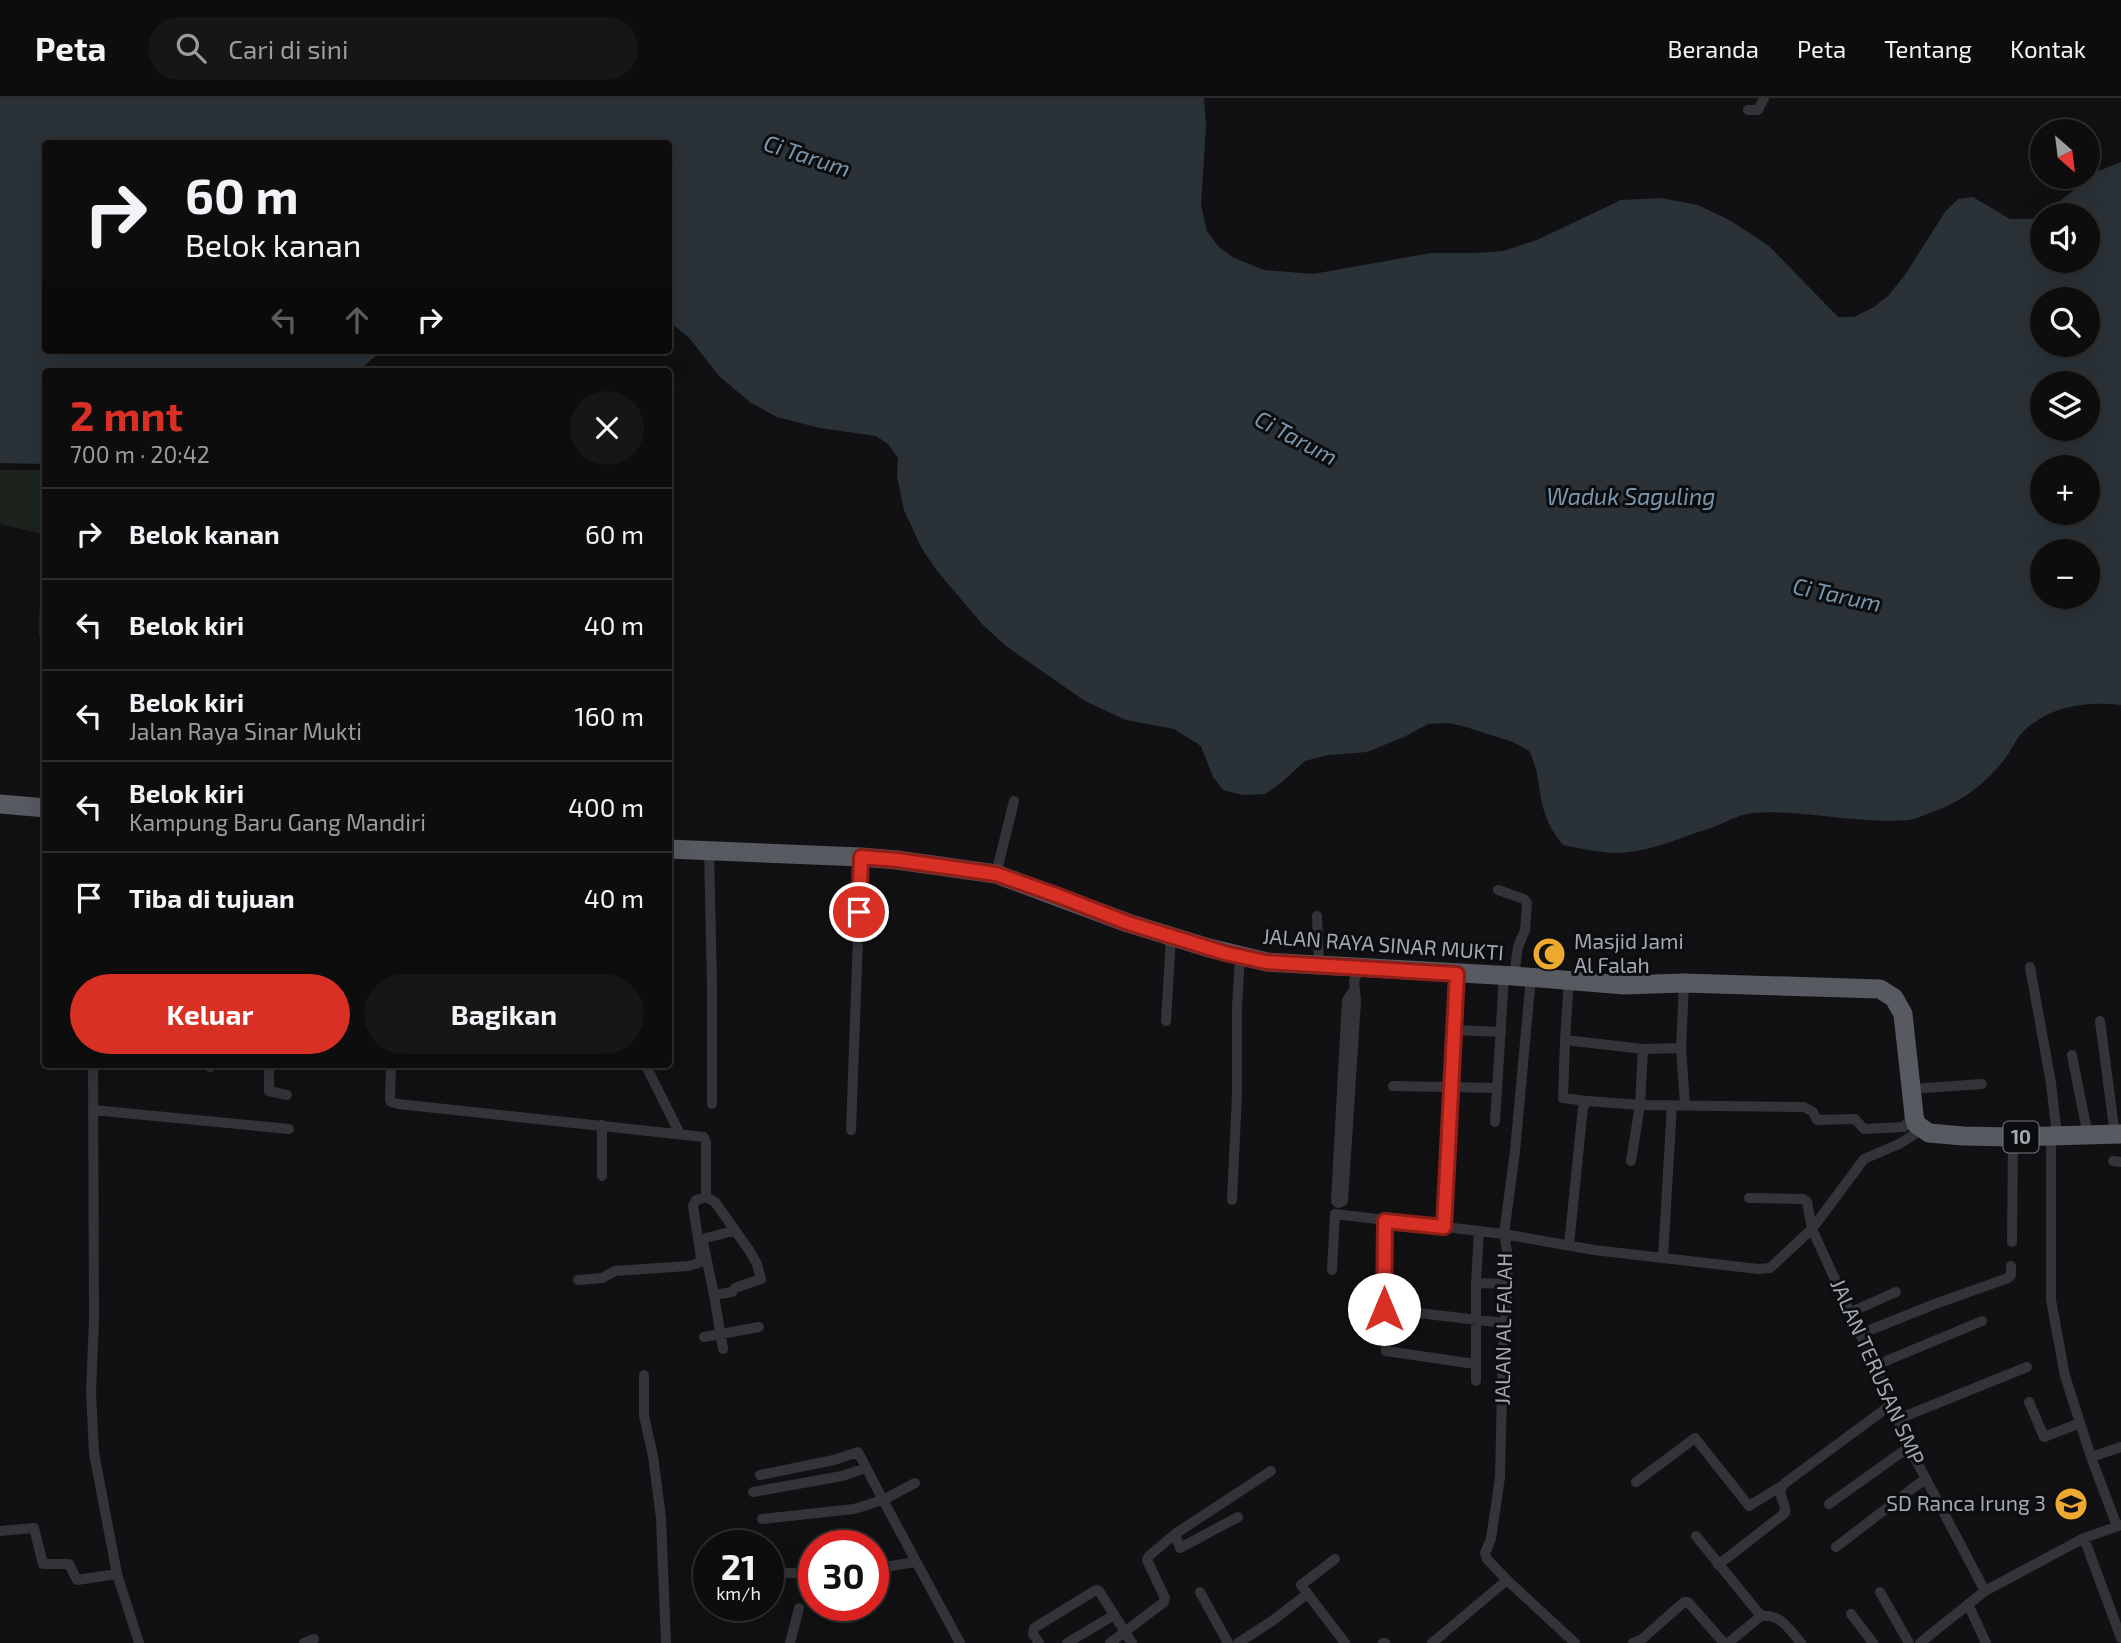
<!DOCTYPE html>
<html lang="id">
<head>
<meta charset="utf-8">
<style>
  :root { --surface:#0d0d0e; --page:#161617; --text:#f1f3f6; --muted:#9a9c9e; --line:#2d2d2e; --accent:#d93025 }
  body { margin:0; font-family:"Exo 2",sans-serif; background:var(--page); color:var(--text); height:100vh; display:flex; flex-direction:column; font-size:26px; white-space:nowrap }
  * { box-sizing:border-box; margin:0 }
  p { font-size:23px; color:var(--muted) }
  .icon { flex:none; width:38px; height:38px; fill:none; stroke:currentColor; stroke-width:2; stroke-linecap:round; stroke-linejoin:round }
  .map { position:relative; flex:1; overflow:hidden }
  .side { position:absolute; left:42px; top:270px; width:630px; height:700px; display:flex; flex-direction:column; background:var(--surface); border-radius:7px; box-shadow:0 7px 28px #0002,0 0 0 2px var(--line) }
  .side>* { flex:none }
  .top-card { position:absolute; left:42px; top:42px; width:630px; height:214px; border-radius:7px; box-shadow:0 7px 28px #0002,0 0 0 2px var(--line); background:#0d0d0e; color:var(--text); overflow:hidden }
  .needle { width:46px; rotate:152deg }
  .fabs { position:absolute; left:2030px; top:21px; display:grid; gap:14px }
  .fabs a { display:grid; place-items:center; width:70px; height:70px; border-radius:50%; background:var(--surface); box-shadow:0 7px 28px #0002,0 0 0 2px var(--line); font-size:35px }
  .speed { position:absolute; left:693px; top:1432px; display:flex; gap:14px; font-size:35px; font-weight:700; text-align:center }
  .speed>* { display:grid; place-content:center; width:91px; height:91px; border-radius:50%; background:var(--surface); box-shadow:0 7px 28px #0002,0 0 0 2px var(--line); line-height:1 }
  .speed small { font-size:18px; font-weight:400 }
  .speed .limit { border:10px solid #d22; background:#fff; color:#111 }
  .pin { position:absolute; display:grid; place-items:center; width:60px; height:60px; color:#fff; margin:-30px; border:4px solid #fff; border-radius:50%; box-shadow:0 2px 7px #0007 }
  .me { position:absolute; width:77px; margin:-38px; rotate:0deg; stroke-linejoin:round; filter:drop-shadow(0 0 5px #0008) }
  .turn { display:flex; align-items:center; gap:24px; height:147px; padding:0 28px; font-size:32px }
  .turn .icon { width:91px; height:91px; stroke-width:2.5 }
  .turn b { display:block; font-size:49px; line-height:60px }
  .lanes { display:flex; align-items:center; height:66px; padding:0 28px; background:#0003; justify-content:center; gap:35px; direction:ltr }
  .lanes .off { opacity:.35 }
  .round { display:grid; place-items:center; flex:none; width:74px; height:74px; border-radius:37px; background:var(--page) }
  .head { display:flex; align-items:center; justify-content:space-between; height:119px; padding:0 28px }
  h1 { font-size:42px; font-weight:700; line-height:52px; color:var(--accent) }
  .button { display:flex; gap:14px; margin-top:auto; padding:14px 28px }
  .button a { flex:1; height:80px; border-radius:42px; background:var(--accent); color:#fff; font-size:28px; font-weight:700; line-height:80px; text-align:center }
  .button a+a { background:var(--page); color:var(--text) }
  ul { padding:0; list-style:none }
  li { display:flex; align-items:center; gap:21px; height:91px; padding:0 28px; border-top:2px solid var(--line) }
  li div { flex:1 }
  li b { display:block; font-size:26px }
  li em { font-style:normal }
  header { display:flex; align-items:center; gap:42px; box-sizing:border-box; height:98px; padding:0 35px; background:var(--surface); border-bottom:2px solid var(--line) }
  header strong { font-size:33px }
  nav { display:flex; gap:38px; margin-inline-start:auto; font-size:24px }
  .search { width:490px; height:63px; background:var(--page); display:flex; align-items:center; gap:18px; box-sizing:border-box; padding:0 24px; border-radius:38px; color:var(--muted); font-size:26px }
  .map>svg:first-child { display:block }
  .green { fill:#1c231d }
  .water { fill:#2a3238; fill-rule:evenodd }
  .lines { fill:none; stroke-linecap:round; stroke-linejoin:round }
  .minor { stroke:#333438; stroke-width:10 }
  .trunk { stroke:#575a60; stroke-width:19 }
  .route-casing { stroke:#8d1f18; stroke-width:18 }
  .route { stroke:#d93025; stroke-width:12 }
  .labels { text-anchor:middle; stroke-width:6; stroke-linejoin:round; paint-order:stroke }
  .shield { fill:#0c0d0e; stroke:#767a82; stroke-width:2 }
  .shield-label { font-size:19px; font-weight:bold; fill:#a3a8b3 }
  .poi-label { font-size:21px; fill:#a3a8b3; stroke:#0c0d0e; text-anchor:start }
  .street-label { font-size:21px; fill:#a3a8b3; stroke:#0c0d0e }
  .water-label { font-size:23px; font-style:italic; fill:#7a97ae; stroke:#0c0d0e }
</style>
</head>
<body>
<header>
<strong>Peta</strong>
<div class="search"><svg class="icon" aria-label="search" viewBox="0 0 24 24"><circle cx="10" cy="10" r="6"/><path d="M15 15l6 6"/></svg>Cari di sini</div>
<nav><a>Beranda</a><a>Peta</a><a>Tentang</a><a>Kontak</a></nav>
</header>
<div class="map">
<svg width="2121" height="1545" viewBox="0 0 2121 1545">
  <rect width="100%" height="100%" fill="#111113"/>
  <path class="green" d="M0 372H45V437L0 426Z
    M45 474V548L39 538 38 522Z"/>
  <path class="water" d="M0 0H1204L1206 28 1201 107 1207 133 1218 148 1232 159 1264 172 1313 176 1431 155H1478L1503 153 1537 142 1621 102 1661 100 1698 107 1731 123 1769 148 1838 219H1854L1874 209 1888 198 1905 177 1945 114 1958 101 1973 99 2010 121H2032L2043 117 2096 74 2121 64V607C2086 603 2048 608 2022 635 2015 642 2011 653 2005 661 1986 685 1965 701 1938 712 1929 715 1917 721 1908 722 1856 726 1805 711 1753 715 1737 716 1724 726 1708 731 1679 740 1647 755 1616 755 1598 754 1581 751 1563 747 1555 737 1548 726 1544 713 1538 692 1540 674 1529 653L1513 644 1466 629 1449 625 1428 626 1404 639 1367 654 1328 657 1305 663 1282 684 1265 696 1243 697 1223 692 1213 679 1201 648 1174 631 1126 622 1085 603 1006 548 983 527 938 474 922 451 904 412 897 378 898 360 888 346 876 338 820 330 777 319 751 305 720 279 690 241 669 223 668 46H46V252H382L359 273H46L45 366 0 365ZM2088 117V163H2042V117ZM2088 201V247H2042V201ZM2042 285H2088V331H2042ZM2088 369V415H2042V369ZM2088 453V499H2042V453Z"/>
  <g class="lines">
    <path class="minor" d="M1748 12H1758L1764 0
      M709 753 712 886V1006
      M996 776 1014 703
      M1498 792 1524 801 1527 805 1525 832 1518 849 1514 878
      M1317 818 1319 866
      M2030 869 2051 985 2057 1038
      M1531 879 1515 1053 1504 1136 1507 1153 1508 1186 1503 1249 1500 1379 1491 1441 1485 1455 1487 1461 1507 1482 1575 1545
      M1684 885 1681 950 1685 1007
      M1354 892 1347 902 1336 1103 1338 1105 1343 1103 1356 903 1354 883 1360 869
      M1166 923 1171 839
      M2100 923 2115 1037
      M1455 932 1501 934
      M1565 942 1643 951 1681 950
      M2072 957 2088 1038
      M93 966 94 1222 91 1294 94 1355 117 1476 139 1545
      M269 966V993L287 997
      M391 966 390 1001 391 1004 398 1006 704 1039 706 1044V1099
      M645 966 680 1036
      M210 969V966
      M1393 988 1497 990
      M1911 991 1982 986
      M1587 1003 1640 1007 1804 1009 1813 1014 1817 1022 1855 1021 1864 1031 1904 1029 1914 1017
      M93 1012 289 1031
      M1495 1024 1504 878
      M851 1032 861 759
      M2051 1038V1202L2065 1278 2091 1359 2117 1428
      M1631 1063 1640 1007 1643 951
      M2113 1063 2121 1064
      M602 1078V1027
      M1749 1100 1803 1101 1807 1104 1812 1131 1892 1306 1909 1349 1985 1493
      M1232 1102 1237 996V909L1240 859
      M1386 1123 1383 1193 1386 1253 1475 1266
      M1444 1129 1457 876
      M2012 1144 2013 1039
      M1569 1147 1583 1009 1587 1003 1563 1000 1565 942 1569 882
      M1663 1159 1672 1007
      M1332 1172 1335 1116 1504 1136 1594 1152 1758 1171 1770 1170 1812 1131 1864 1061 1899 1046 1923 1031
      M578 1182 602 1180 615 1173 688 1168 699 1165 701 1159 693 1108 696 1102 706 1099 715 1104 749 1152 757 1166 761 1181 735 1190 732 1194 714 1197
      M1476 1185 1508 1186
      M1384 1211 1504 1225
      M1851 1214 1896 1194
      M1860 1236 1935 1206 2008 1180 2011 1177V1168
      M704 1239 759 1229
      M723 1251 714 1197 703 1144 706 1140 733 1133
      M1874 1268 1982 1223
      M644 1277V1318L653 1358 661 1420 666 1545
      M1476 1283V1185L1479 1133
      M2029 1304 2044 1339 2080 1325
      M1898 1321 2027 1269
      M2091 1359 2121 1349
      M760 1377 834 1362 858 1354 883 1402 854 1411 762 1421
      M1636 1384 1695 1340 1749 1408 1780 1389
      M915 1385 883 1402 960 1545
      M753 1394 842 1378 866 1370
      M1829 1406 1909 1349
      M1238 1419 1180 1450 1175 1436 1271 1373
      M0 1433 34 1430 43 1466H69L77 1482 117 1476
      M1696 1438 1761 1518
      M2084 1440 2121 1540
      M1836 1449 1925 1381
      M1335 1461 1301 1487 1345 1545
      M1718 1467 1785 1415C1787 1403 1774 1396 1785 1385L1892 1306
      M873 1471 915 1464
      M768 1474 814 1476
      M1200 1494 1228 1545
      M1880 1494 1909 1545
      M1968 1506 1986 1545
      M1851 1516 1873 1545
      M304 1545 314 1541
      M790 1545 799 1510
      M1039 1545 1033 1536 1034 1530 1096 1492 1099 1493 1132 1545
      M1067 1545 1114 1517
      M1110 1545 1164 1504 1165 1500 1147 1462 1149 1458 1175 1436
      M1238 1545 1272 1523 1307 1496
      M1383 1545H1385
      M1432 1545 1507 1482
      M1633 1545 1641 1542 1684 1504H1688L1724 1545
      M1728 1545 1761 1518C1780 1515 1790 1532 1801 1545
      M1920 1545 1985 1493 2084 1440 2121 1427"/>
    <path class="trunk" d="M0 706 46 710
      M668 751 861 759 897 762 996 776 1128 825 1209 850 1267 864 1514 878 1624 887 1684 885 1880 891 1894 900 1903 916 1914 1017 1916 1026 1929 1035 1963 1038 2013 1039 2121 1036"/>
  </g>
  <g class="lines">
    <defs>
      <path id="route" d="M859 814 861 759 897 762 996 776 1056 797 1128 825 1225 855 1266 864 1457 876 1444 1129 1385 1123 1384 1211"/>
    </defs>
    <use href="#route" class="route-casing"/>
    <use href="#route" class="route"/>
  </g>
  <defs>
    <symbol id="mosque-disc" viewBox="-11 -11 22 22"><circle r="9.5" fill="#eea92f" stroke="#0c0d0e"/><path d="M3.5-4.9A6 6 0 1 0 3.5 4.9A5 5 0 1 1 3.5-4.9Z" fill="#111"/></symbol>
    <symbol id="school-disc" viewBox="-11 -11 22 22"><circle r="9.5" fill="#eea92f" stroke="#0c0d0e"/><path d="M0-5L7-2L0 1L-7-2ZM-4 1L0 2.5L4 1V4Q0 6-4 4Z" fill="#111"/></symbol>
  </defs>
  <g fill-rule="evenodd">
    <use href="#mosque-disc" x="1530" y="837" width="38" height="38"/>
    <use href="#school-disc" x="2052" y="1387" width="38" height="38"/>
  </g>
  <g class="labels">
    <rect class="shield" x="2003.5" y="1023.5" width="35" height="31" rx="5"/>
    <g class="shield-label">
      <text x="2021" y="1046">10</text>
    </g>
    <g class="poi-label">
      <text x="1574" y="851">Masjid Jami<tspan x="1574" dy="24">Al Falah</tspan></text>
      <text x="2046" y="1413" text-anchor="end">SD Ranca Irung 3</text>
    </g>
    <g class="street-label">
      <text transform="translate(1383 847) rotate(4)" y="7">JALAN RAYA SINAR MUKTI</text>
      <text transform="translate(1504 1231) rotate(-89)" y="7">JALAN AL FALAH</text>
      <text transform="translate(1877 1274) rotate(66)" y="7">JALAN TERUSAN SMP</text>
    </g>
    <g class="water-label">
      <text transform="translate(807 58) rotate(18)" y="8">Ci Tarum</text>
      <text transform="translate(1296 340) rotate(28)" y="8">Ci Tarum</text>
      <text x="1631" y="407">Waduk Saguling</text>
      <text transform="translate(1837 497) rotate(12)" y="8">Ci Tarum</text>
    </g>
  </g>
</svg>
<div class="fabs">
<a><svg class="needle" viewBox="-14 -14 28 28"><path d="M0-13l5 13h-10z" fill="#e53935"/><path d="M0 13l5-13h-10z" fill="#9a9c9e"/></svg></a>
<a><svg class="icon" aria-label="sound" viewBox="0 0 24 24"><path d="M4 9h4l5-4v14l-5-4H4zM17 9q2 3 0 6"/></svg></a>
<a><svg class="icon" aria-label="search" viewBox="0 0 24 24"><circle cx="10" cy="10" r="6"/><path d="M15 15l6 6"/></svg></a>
<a><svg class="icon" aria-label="layers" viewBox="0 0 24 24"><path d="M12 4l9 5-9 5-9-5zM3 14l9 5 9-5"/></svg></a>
<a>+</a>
<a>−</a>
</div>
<div class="speed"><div>21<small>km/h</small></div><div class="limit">30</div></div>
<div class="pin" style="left:859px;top:814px;background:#d93025"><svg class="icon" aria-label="arrive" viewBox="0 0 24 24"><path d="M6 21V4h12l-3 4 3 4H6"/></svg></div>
<svg class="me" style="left:1384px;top:1211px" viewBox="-20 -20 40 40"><circle r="19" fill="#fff"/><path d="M0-13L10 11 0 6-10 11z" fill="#d93025"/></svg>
<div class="top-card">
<div class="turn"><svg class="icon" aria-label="right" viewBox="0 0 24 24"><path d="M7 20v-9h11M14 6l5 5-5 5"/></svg><div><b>60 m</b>Belok kanan</div></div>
<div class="lanes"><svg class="icon off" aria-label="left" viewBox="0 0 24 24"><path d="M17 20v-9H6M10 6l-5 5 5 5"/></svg><svg class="icon off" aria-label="ahead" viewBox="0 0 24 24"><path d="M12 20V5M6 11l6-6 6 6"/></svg><svg class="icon" aria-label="right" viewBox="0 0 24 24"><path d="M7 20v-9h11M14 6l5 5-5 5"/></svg></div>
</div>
<section class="side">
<div class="head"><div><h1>2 mnt</h1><p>700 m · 20:42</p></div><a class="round"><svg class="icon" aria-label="close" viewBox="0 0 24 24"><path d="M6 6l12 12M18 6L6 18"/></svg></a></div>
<ul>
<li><svg class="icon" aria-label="right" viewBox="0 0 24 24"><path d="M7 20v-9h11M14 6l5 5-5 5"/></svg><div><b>Belok kanan</b></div><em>60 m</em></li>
<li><svg class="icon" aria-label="left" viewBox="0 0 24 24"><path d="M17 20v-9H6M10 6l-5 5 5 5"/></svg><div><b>Belok kiri</b></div><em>40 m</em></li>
<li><svg class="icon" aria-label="left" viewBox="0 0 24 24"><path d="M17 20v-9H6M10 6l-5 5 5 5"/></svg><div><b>Belok kiri</b><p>Jalan Raya Sinar Mukti</p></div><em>160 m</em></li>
<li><svg class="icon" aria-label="left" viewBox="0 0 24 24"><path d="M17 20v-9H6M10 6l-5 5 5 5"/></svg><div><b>Belok kiri</b><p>Kampung Baru Gang Mandiri</p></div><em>400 m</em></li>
<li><svg class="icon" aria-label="arrive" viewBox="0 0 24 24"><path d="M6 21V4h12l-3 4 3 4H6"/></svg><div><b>Tiba di tujuan</b></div><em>40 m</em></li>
</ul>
<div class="button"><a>Keluar</a><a>Bagikan</a></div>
</section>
</div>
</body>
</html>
